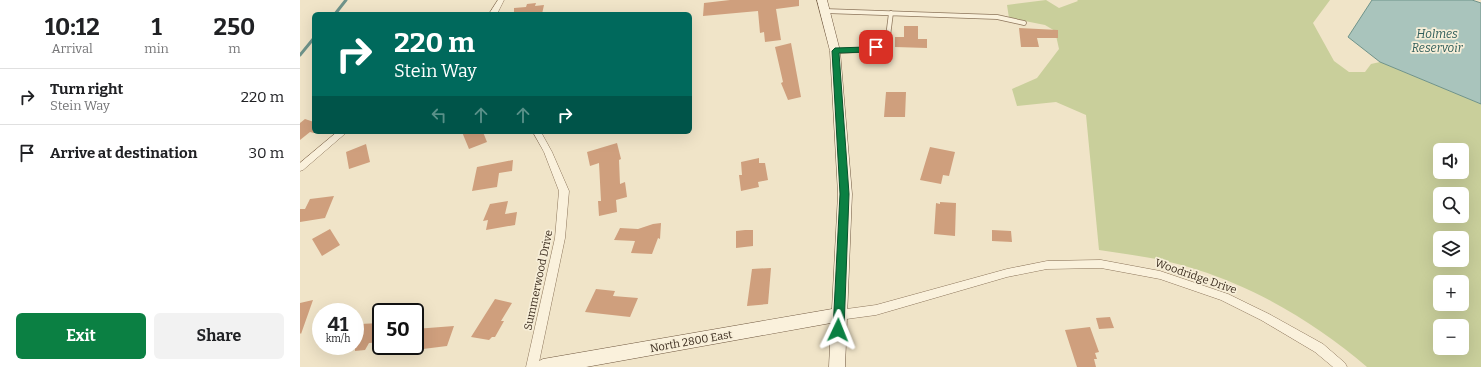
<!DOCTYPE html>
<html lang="en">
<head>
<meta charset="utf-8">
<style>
  :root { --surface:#fff; --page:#f2f2f2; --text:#202124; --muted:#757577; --line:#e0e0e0; --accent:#0b8043 }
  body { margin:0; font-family:Bitter,serif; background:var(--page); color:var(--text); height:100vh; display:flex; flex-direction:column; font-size:15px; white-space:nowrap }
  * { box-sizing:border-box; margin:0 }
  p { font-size:13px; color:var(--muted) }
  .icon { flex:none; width:22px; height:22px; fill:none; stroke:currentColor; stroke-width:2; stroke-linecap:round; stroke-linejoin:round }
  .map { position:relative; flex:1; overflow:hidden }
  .side { display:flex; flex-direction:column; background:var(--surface); width:300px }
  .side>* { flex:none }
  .banner { position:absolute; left:12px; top:12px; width:380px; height:122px; border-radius:6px; box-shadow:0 4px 16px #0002; background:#00695c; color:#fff; overflow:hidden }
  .buttons { position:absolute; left:1133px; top:143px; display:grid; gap:8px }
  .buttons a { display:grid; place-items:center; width:36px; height:36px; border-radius:6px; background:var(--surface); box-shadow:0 4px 16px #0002; font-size:20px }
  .speed { position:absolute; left:12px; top:303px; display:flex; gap:8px; font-size:20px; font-weight:700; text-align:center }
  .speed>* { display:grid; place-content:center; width:52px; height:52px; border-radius:50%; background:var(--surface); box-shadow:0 4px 16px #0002; line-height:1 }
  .speed small { font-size:10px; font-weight:400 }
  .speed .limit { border:2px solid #111; border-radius:6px; background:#fff; color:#111 }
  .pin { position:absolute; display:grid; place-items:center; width:34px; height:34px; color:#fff; margin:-17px; border-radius:8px; box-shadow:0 2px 6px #0006 }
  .me { position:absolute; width:44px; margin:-22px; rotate:2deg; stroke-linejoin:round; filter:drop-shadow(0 0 3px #0008) }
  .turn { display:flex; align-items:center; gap:14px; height:84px; padding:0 16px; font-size:18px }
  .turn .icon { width:52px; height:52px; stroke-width:2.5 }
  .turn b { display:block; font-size:28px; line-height:34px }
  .lanes { display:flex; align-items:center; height:38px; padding:0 16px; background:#0003; justify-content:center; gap:20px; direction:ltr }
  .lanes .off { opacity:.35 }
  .eta { display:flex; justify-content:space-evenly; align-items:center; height:68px; text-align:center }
  .eta b { font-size:24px; font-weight:700; line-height:28px }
  .primary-button { display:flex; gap:8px; margin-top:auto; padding:8px 16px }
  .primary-button a { flex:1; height:46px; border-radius:6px; background:var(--accent); color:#fff; font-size:16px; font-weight:700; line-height:46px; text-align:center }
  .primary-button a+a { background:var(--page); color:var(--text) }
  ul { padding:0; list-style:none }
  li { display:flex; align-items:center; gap:12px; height:56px; padding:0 16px; border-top:1px solid var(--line) }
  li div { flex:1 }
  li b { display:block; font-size:15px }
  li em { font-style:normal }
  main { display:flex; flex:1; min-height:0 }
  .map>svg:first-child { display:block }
  .green { fill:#c9cf9b; fill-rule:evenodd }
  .water { fill:#a9c4bc; stroke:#6f938a }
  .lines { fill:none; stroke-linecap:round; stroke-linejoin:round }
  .stream { stroke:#6f938a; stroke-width:3 }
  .building { fill:#cf9f7d }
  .lane-casing { stroke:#8d765c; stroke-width:5.5 }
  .street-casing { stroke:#8d765c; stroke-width:1 }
  .secondary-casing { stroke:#6f573f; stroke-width:1 }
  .lane { stroke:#faf1dc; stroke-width:4 }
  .street { fill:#faf1dc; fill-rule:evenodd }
  .secondary { fill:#faf1dc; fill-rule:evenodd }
  .route { fill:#0b8043; stroke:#07532c }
  .labels { text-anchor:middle; stroke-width:3.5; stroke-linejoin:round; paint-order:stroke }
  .street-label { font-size:11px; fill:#3d2e20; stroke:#f7eed8 }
  .water-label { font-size:12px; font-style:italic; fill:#2f5d5a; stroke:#f7eed8 }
</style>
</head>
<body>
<main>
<section class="side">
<div class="eta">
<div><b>10:12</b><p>Arrival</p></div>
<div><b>1</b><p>min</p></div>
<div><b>250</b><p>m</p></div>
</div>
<ul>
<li><svg class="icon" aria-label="right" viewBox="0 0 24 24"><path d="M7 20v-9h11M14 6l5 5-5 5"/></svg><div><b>Turn right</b><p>Stein Way</p></div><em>220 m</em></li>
<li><svg class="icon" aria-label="arrive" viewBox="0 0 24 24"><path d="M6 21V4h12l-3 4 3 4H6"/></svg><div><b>Arrive at destination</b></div><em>30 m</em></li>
</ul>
<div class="primary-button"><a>Exit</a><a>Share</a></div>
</section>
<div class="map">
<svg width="1181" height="367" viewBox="0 0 1181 367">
  <rect width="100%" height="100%" fill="#f0e4c8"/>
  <path class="green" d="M746 0 759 8 778 1 777 0H1030L1013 23 1034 61 1049 72H1065L1071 64 1080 62 1181 104V367H1067C1019 326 959 289 898 270 866 259 833 255 799 250L786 115 756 102 717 106 712 89 737 78 759 49 755 31 745 25 709 18 707 5ZM1140 150H1162V172H1140ZM1140 194H1162V216H1140ZM1140 238H1162V260H1140ZM1140 282H1162V304H1140ZM1140 326H1162V348H1140Z"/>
  <path class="water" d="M1072 0H1172L1181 3V104L1080 62 1048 37Z"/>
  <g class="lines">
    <path class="stream" d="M35 14 46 0
      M0 55 14 38"/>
  </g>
  <path class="building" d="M430 0H499V6L476 9 481 40 465 42 464 32 460 33 458 11 403 16 404 3Z
    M236 3 235 6 244 5 242 14H214V8L226 7 227 4Z
    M604 26H618V39H627V48L595 47V37H604Z
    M719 28 758 30V38H737L739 47H721Z
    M491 43 501 97 488 100 481 83 483 82 475 47Z
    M586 92H606L605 117H584Z
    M5 119 14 122V133L10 132 0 140V123Z
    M162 132H183L187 142 169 149Z
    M317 143 321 159 319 160 320 184 325 182 327 197 316 200 317 212 299 216 298 201H301L299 163 290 166 287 152Z
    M66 144 70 162 49 169 46 152Z
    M630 147 655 152 649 176 643 175 641 184 620 180Z
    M459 158V163H465L468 180 458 182 459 187 441 191 439 175H442L441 162Z
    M213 160 212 171 199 173 197 187 172 191 177 167Z
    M34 196 25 218 0 222V209H5L10 199Z
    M208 201 205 214 217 212 215 225 186 230 188 220 183 221 190 204Z
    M640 202 656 203 655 236 634 234 636 203 640 204Z
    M361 223 360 239 358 238 352 254 331 253 335 241 314 240 320 228 338 229 353 224Z
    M30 229 40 245 22 256 12 239Z
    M445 230H453V246L436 248V231Z
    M692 230 711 231 712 242 692 241Z
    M471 268 468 304 447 306 452 269Z
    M296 289 315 291 313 296 338 298 330 317 285 312Z
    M195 299 212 303 201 321H204L195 337H192L189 340 171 337Z
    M13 300 1 334 0 333V303Z
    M810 317 814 328 799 329 796 318Z
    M81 323V342L69 343 65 350 55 351V333L60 324Z
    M154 326 147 346 115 350V329Z
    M790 327 799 352 795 353 797 359H794L796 367H777L765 330Z"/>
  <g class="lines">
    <defs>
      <path id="lane" d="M525 11 697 17 724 23
        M535 51 566 50 587 44 591 13"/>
      <path id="street" d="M198 0H204L197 14H189Z
        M37 132H47L3 170 0 171V163Z
        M233 132H241L252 152 269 191 265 238 238 367H226L255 238 259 191 244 152Z
        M801 260 860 271 928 294 969 314 1023 344 1045 363 1047 367H1033L1015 352 961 320 921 300 860 279 801 268 747 269 707 277 576 315 539 320 535 318 534 315 535 312 539 310 576 305 707 269 747 261Z"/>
      <path id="secondary" d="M517 0H527L540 51 552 194 545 367H529L531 323 286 367H235L237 362 243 359 532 309 538 194 530 51Z"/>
    </defs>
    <use href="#lane" class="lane-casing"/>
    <use href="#street" class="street-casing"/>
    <use href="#secondary" class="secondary-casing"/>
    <use href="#lane" class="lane"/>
    <use href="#street" class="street"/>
    <use href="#secondary" class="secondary"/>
  </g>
  <path class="route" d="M576 44 580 47 579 49 566 52 539 53 549 194 544 330 542 334 538 335 534 334 533 330 540 194 532 51 535 48 566 47Z"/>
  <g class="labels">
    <g class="street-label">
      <text transform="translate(896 276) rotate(19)" y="4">Woodridge Drive</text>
      <text transform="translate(238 280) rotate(-78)" y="4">Summerwood Drive</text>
      <text transform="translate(391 341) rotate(-10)" y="4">North 2800 East</text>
    </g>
    <g class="water-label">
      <text x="1137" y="38">Holmes<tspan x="1137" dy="14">Reservoir</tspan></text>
    </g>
  </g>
</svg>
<div class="buttons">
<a><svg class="icon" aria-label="sound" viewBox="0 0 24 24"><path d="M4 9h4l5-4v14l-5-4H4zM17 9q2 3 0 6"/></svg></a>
<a><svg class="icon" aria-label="search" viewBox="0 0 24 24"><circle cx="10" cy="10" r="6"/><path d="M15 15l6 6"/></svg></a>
<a><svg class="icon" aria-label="layers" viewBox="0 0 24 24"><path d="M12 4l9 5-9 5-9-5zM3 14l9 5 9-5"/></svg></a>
<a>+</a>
<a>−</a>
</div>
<div class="speed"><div>41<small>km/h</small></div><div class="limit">50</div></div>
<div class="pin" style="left:576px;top:47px;background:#d93025"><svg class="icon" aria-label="arrive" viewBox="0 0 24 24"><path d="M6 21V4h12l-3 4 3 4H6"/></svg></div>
<svg class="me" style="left:538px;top:330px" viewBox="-20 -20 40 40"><path d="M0-17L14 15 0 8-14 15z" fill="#0b8043" stroke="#fff" stroke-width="4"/></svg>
<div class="banner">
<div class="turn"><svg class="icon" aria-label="right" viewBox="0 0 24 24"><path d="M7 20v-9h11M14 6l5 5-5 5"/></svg><div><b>220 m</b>Stein Way</div></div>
<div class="lanes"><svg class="icon off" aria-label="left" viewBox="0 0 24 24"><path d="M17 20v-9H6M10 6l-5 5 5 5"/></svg><svg class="icon off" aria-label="ahead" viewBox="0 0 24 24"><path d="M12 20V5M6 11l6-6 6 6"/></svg><svg class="icon off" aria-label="ahead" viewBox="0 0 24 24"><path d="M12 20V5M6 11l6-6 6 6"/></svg><svg class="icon" aria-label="right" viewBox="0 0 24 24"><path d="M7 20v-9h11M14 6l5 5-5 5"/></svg></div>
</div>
</div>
</main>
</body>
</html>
